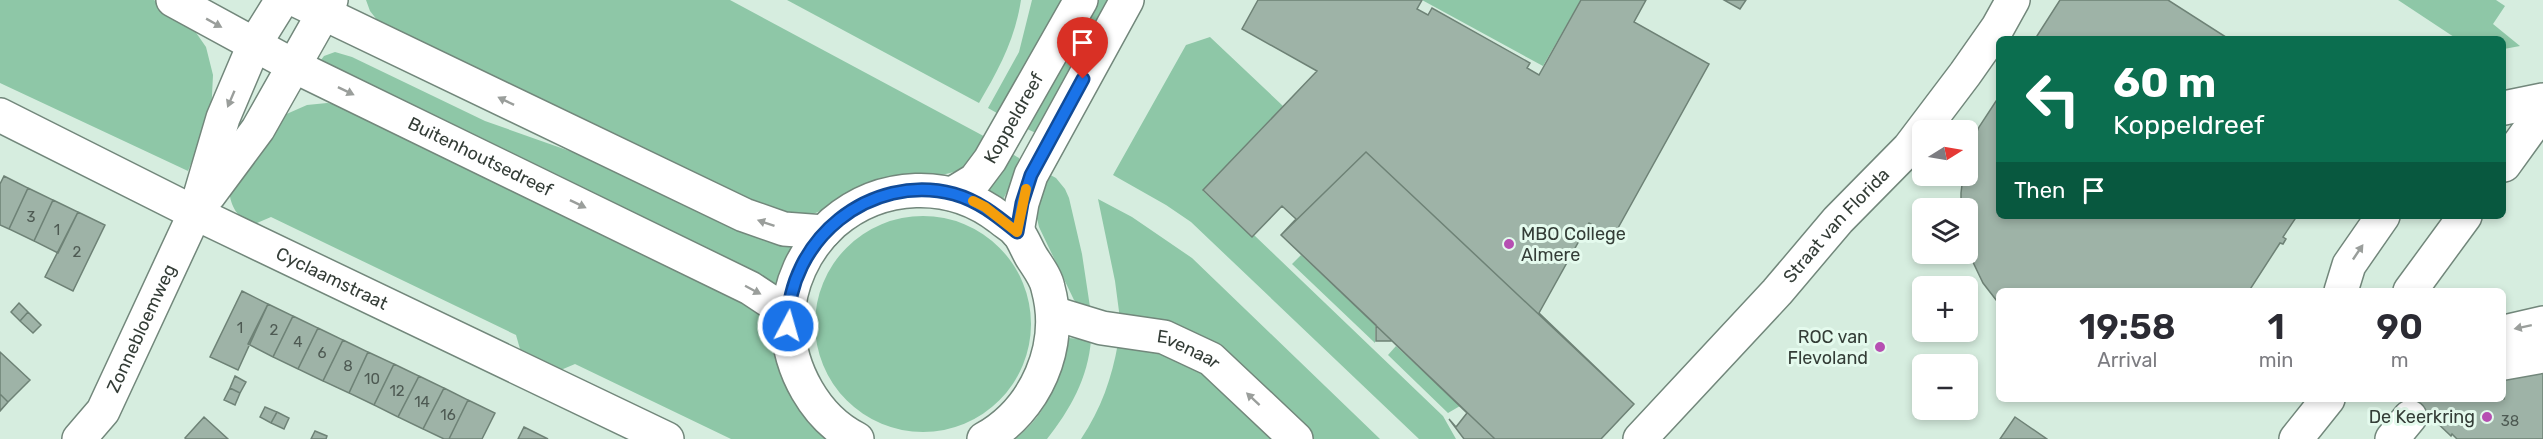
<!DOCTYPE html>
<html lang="en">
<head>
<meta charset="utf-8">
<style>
  :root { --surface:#fff; --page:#f2f2f3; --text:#2b2b33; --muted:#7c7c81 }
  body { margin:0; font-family:Rubik,sans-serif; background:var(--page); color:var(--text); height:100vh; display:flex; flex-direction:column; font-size:22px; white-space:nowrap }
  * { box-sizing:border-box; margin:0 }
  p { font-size:20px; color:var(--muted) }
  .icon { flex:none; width:33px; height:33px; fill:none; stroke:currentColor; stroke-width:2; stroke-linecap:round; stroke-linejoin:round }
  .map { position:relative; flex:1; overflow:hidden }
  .drawer { position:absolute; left:1996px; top:288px; width:510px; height:114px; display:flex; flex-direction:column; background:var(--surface); border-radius:9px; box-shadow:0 3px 9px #0003 }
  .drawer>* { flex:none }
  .guide { position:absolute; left:1996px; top:36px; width:510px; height:183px; border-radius:9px; box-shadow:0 3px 9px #0003; background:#0b6e4f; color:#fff; overflow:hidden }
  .needle { width:39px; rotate:79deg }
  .tools { position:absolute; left:1912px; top:120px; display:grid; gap:12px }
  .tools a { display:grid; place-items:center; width:66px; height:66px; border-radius:9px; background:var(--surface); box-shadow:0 3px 9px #0003; font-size:30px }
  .pin { position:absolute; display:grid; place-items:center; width:51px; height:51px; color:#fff; margin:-62px -26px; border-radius:50% 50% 50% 0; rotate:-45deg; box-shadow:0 0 6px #0007 }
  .pin .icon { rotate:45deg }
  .me { position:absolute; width:66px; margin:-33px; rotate:6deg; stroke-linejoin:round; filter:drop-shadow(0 0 4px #0008) }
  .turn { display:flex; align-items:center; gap:21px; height:126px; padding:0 18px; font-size:27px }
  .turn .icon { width:78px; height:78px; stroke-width:2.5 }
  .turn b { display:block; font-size:42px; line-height:51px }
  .then { display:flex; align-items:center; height:57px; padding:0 18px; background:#0003; gap:12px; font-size:22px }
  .eta { display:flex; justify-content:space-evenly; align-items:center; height:102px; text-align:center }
  .eta b { font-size:36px; font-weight:600; line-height:42px }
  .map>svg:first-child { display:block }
  .green { fill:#8ec7a7 }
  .building { fill:#9eb3a7; stroke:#6e8276; stroke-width:1.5 }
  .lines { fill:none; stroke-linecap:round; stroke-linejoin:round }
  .minor-casing { stroke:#72877b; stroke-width:36 }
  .major-casing { stroke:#72877b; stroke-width:36 }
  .minor { stroke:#fff; stroke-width:33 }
  .major { stroke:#fff; stroke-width:33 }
  .oneway { fill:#9a9e9b }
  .route-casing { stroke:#114b97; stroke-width:15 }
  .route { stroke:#1a73e8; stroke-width:10 }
  .slow { stroke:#f59e0b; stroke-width:10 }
  .poi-dot { fill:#b64fb2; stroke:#e4faed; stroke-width:2 }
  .labels { text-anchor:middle; stroke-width:6; stroke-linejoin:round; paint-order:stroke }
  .number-label { font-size:15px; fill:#4e5a53 }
  .street-label { font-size:18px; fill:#343d37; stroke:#e4faed }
  .poi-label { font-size:18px; fill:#343d37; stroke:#e4faed; text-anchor:end }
</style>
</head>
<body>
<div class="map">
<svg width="2543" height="439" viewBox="0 0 2543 439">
  <rect width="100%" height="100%" fill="#d6eddf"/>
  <path class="green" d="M0 0H154L190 24 206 47 213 75 211 115 188 171 0 83Z
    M366 0H730L991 140C982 149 972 164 961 169 937 180 908 176 883 184 852 193 825 213 793 220L381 25 370 11Z
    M787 0H1021C1015 39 999 69 979 103Z
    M1032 0H1069L1004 117 988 108 1019 52Z
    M1093 0H1115L1038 134 1025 128Z
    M1422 0H1581L1543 66Z
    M2398 0H2496L2505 6 2493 24 2520 46 2504 49V39H2457Z
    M1210 37 1283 106 1203 191 1252 237 1254 235 1443 416 1456 439H1419L1191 222 1166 205 1113 175 1186 45Z
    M335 52 352 57 485 121 629 172 792 248 780 288 322 64 321 60 324 56Z
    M327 103 351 106 745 298 763 315 769 326 783 366 831 439H731L575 364 556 372 522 356 516 335 271 217 252 225C237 216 231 208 229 190L282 116 307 105Z
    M1014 155 1019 158 1020 168 1002 201 986 192 1010 156Z
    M1043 171 1056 178 1065 189 1069 198 1082 254 1090 307 1079 305 1074 300 1039 227 1035 210Z
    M1098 199 1132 217 1192 258 1380 439H1313L1239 368 1120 319 1115 281Z
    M815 324a108 108 0 1 1 216 0a108 108 0 1 1-216 0Z
    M1301 255 1375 325V343L1292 264Z
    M1069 338 1091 340C1088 378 1070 410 1047 439H1015C1047 415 1062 376 1069 338Z
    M1118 343 1190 357 1283 439H1081C1101 409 1112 378 1118 343Z
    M1396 346 1460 406 1448 413 1388 355Z"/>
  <path class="building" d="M1258 0H1422L1417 9 1428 15 1432 8 1530 63 1527 68 1539 75 1581 0H1646L1634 22 1709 64 1613 237 1589 223 1539 313 1634 404 1601 439H1464L1449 419 1456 427 1467 413 1392 341H1376V325L1281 235 1296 219 1282 206 1252 237 1203 190 1317 71 1242 29Z
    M1724 0H1746L1740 9Z
    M2060 0H2168L2229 39H2035Z
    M2000 95V216H2297L2283 237 2286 239 2283 244 2280 243 2249 291H2000V305L1983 283 1971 258 1968 249V208H1961V193L1963 176H1968V154L1972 143 1979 127Z
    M1366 152 1634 404 1601 439H1495L1281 235Z
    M4 176 28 188 9 229 0 225V184Z
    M28 188 53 200 34 241 9 229Z
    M53 200 78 212 58 253 34 241Z
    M78 212 105 225 73 291 45 277Z
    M242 291 268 304 238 370 210 357Z
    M19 303 28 312 20 321 11 312Z
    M268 304 293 316 273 357 248 344Z
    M28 312 41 325 33 333 20 321Z
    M293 316 318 328 298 369 273 357Z
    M318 328 343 340 323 381 298 369Z
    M343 340 368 352 349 393 323 381Z
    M0 352 30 380 8 402 0 394Z
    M368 352 394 364 374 405 349 393Z
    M394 364 419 376 398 417 374 405Z
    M2543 365V439H2457L2452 434 2451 436 2412 399H2504V366Z
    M235 376 246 382 240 393 230 388Z
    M419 376 444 388 423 429 398 417Z
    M230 388 240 393 235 405 224 400Z
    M444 388 468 400 449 439H444L423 429Z
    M0 394 8 402 0 411Z
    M468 400 495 413 482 439H449Z
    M265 407 277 412 271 423 260 417Z
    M277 412 289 418 284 429 271 423Z
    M204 417 228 439H186L185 438Z
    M2015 417 2047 439H2000Z
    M524 427 548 439H518Z
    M315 431 327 436 326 439H311Z"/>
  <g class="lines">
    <defs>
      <g id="minor">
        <path d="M2504 108 2543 100"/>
        <path id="s1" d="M0 115 195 213 667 439"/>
        <path d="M2504 165 2543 111"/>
        <path d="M209 195 258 129 331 0"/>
        <path d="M2341 291 2349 265 2383 216"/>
        <path d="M2410 291 2465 216"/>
        <path d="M2504 332 2543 323"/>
        <path d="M2504 363 2543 356"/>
        <path id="s2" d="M79 439 103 411 195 213 223 118 254 45 282 0"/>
        <path id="s3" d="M1640 439 1777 292 1838 220 1909 148 1965 74 1998 27 2013 0"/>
        <path d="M2296 439 2328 399"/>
        <path d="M2392 439 2410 417"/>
      </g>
      <g id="major">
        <path id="s4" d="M173 0 294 66 750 288 788 313"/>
        <path d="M296 0 744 215 784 229 824 232"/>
        <path id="s5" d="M952 194 975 180 990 160 1081 0"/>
        <path d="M1017 232 1022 203 1031 175 1127 0"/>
        <path id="s6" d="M1053 313 1102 328 1164 337 1211 359 1296 439"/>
        <path d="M857 439C815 418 789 369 788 324 787 286 805 248 833 223 881 182 950 179 1000 218 1006 223 1013 227 1018 232 1023 239 1027 249 1031 256 1037 266 1046 277 1048 288 1064 346 1036 410 984 439"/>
      </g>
    </defs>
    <use href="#minor" class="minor-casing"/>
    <use href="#major" class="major-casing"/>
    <use href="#minor" class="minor"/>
    <use href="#major" class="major"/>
  </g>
  <defs><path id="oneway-solid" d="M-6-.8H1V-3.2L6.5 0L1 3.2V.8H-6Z" transform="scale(1.5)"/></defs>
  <g class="oneway">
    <use href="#oneway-solid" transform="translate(214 23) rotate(29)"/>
    <use href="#oneway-solid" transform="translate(346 91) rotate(26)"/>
    <use href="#oneway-solid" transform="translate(231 99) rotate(113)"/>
    <use href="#oneway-solid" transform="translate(506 101) rotate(-154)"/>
    <use href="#oneway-solid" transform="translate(578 204) rotate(26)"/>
    <use href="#oneway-solid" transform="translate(766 223) rotate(-161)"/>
    <use href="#oneway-solid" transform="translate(2358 252) rotate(-56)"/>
    <use href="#oneway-solid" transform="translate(753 290) rotate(28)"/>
    <use href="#oneway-solid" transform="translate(2523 327) rotate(168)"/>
    <use href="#oneway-solid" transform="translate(1253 399) rotate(-137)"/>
  </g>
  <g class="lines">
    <defs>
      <path id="route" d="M788 326C787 240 870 172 954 194 979 201 997 216 1017 232L1022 203 1031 175 1083 79"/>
    </defs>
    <use href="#route" class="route-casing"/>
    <use href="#route" class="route"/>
    <path class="slow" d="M973 201 985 207 1017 232 1026 189"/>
  </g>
  <g class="poi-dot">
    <circle cx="1509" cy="244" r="6"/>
    <circle cx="1880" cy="347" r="6"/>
    <circle cx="2487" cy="417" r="6"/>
  </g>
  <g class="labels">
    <g class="number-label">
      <text x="31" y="222">3</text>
      <text x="57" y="235">1</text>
      <text x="77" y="257">2</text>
      <text x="240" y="333">1</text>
      <text x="274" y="335">2</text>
      <text x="298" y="347">4</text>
      <text x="322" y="358">6</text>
      <text x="348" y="371">8</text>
      <text x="372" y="384">10</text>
      <text x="397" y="396">12</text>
      <text x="422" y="407">14</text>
      <text x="448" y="420">16</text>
      <text x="2510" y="426">38</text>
    </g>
    <g class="street-label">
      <text dy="6" stroke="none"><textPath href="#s5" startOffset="100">Koppeldreef</textPath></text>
      <text dy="6" stroke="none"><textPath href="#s4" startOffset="345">Buitenhoutsedreef</textPath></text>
      <text dy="6" stroke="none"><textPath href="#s3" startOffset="290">Straat van Florida</textPath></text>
      <text dy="6" stroke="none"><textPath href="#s1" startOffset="370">Cyclaamstraat</textPath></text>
      <text dy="6" stroke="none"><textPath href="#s2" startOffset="128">Zonnebloemweg</textPath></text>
      <text dy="6" stroke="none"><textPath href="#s6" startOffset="141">Evenaar</textPath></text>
    </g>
    <g class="poi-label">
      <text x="1521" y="240" text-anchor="start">MBO College<tspan x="1521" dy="21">Almere</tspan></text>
      <text x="1868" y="343">ROC van<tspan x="1868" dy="21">Flevoland</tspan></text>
      <text x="2475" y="423">De Keerkring</text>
    </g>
  </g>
</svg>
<div class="tools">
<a><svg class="needle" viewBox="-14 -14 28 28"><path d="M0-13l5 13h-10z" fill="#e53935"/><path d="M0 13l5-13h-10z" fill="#7c7c81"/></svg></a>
<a><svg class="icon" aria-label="layers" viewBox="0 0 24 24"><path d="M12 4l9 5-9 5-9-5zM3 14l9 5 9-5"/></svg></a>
<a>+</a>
<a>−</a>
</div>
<div class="pin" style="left:1083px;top:79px;background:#d93025"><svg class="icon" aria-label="arrive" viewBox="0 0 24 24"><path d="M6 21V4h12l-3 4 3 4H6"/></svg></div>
<svg class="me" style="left:788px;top:326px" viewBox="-20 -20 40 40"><circle r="17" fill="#1a73e8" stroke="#fff" stroke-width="3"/><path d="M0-11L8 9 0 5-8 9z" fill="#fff"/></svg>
<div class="guide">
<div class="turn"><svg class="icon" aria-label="left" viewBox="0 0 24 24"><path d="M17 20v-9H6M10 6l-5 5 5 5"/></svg><div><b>60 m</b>Koppeldreef</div></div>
<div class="then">Then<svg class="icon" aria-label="arrive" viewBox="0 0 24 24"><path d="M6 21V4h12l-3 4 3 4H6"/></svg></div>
</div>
<section class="drawer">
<div class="eta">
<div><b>19:58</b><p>Arrival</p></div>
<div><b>1</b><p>min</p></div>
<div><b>90</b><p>m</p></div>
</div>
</section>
</div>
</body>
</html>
